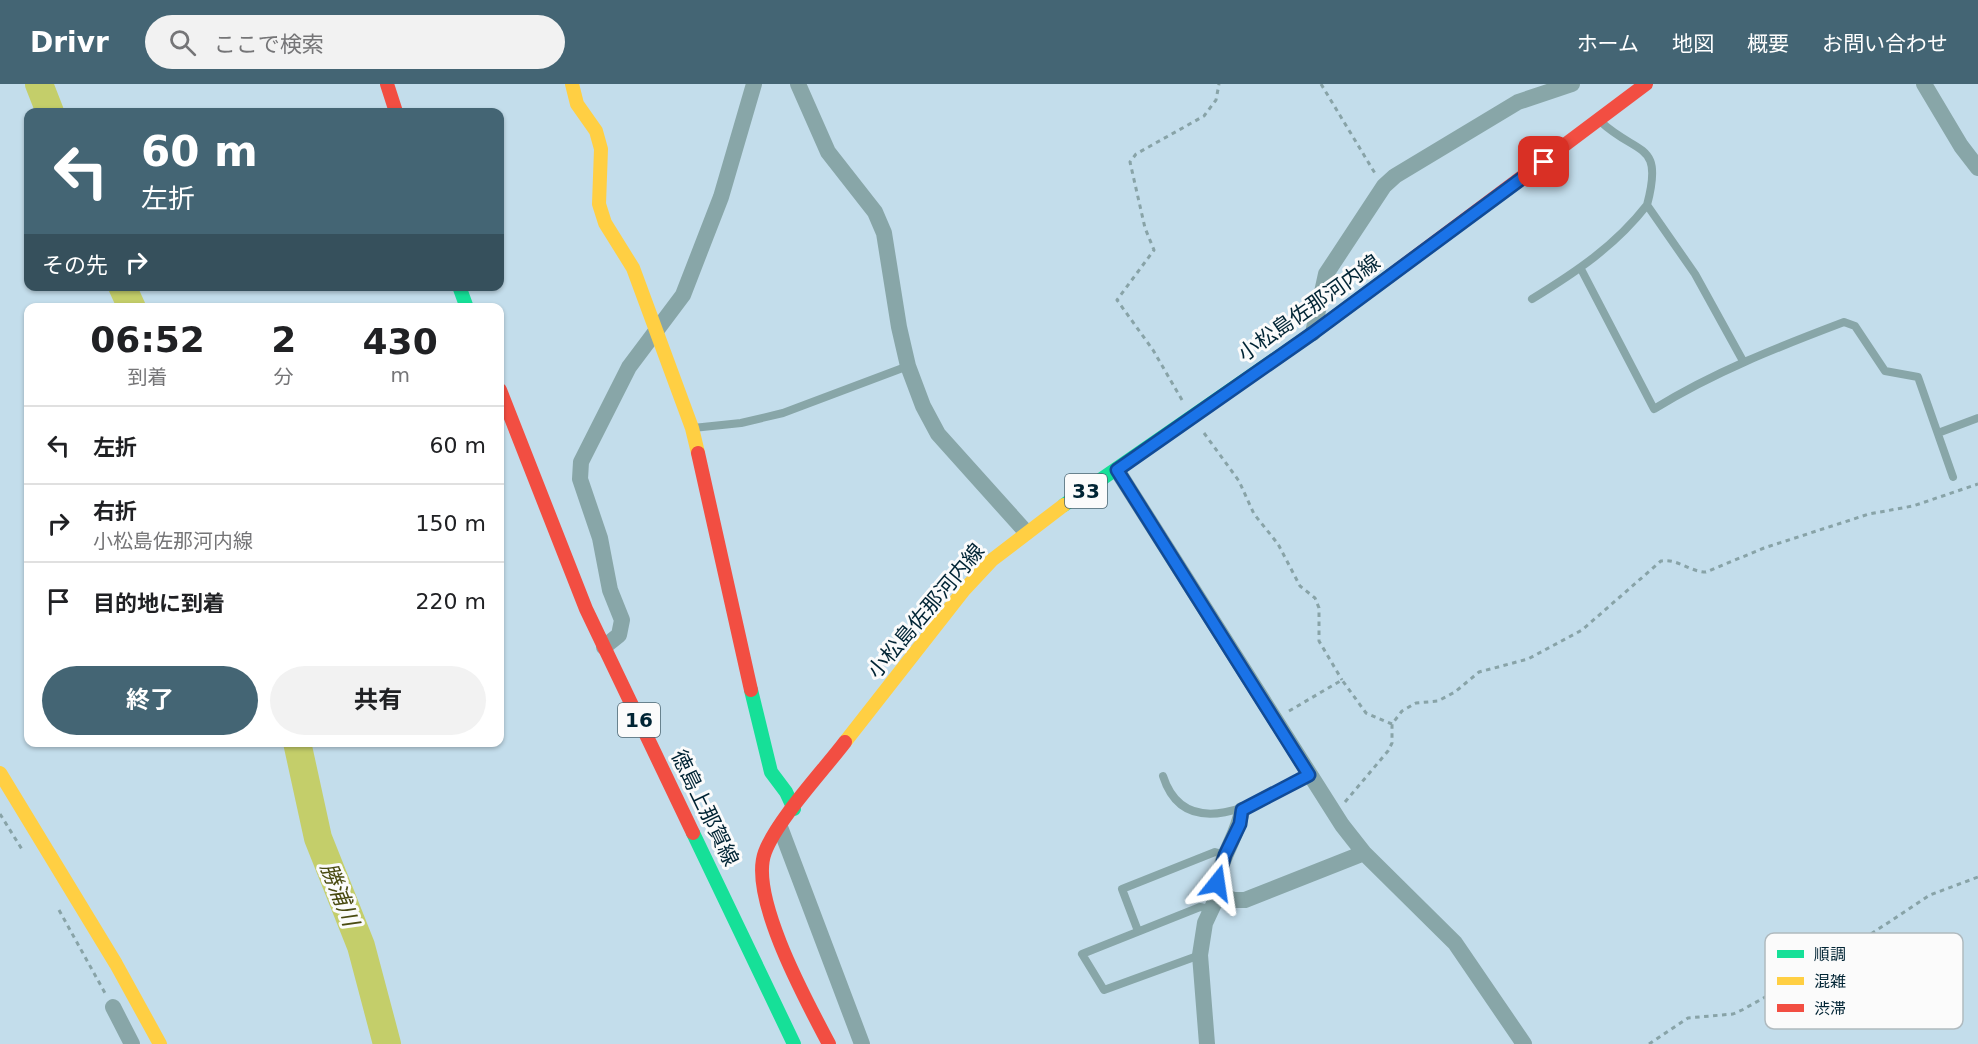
<!DOCTYPE html>
<html lang="ja">
<head>
<meta charset="utf-8">
<style>
  :root { --surface:#fff; --page:#f2f2f2; --text:#202124; --muted:#757577; --line:#e0e0e0; --accent:#446574 }
  body { margin:0; font-family:"DejaVu Sans","Noto Sans JP",sans-serif; background:var(--page); color:var(--text); height:100vh; display:flex; flex-direction:column; font-size:22px; white-space:nowrap }
  * { box-sizing:border-box; margin:0 }
  p { font-size:20px; color:var(--muted) }
  .icon { flex:none; width:33px; height:33px; fill:none; stroke:currentColor; stroke-width:2; stroke-linecap:round; stroke-linejoin:round }
  .map { position:relative; flex:1; overflow:hidden }
  .details { position:absolute; left:24px; top:219px; width:480px; height:444px; display:flex; flex-direction:column; background:var(--surface); border-radius:12px; box-shadow:0 2px 4px #0004 }
  .details>* { flex:none }
  .top-card { position:absolute; left:24px; top:24px; width:480px; height:183px; border-radius:12px; box-shadow:0 2px 4px #0004; background:#446574; color:#fff; overflow:hidden }
  .pin { position:absolute; display:grid; place-items:center; width:51px; height:51px; color:#fff; margin:-26px; border-radius:12px; box-shadow:0 3px 9px #0006 }
  .me { position:absolute; width:66px; margin:-33px; rotate:15deg; stroke-linejoin:round; filter:drop-shadow(0 0 4px #0008) }
  .turn { display:flex; align-items:center; gap:21px; height:126px; padding:0 18px; font-size:27px }
  .turn .icon { width:78px; height:78px; stroke-width:2.5 }
  .turn b { display:block; font-size:42px; line-height:51px }
  .then { display:flex; align-items:center; height:57px; padding:0 18px; background:#0003; gap:12px; font-size:22px }
  .eta { display:flex; justify-content:space-evenly; align-items:center; height:102px; text-align:center }
  .eta b { font-size:36px; font-weight:700; line-height:42px }
  .button { display:flex; gap:12px; margin-top:auto; padding:12px 18px }
  .button a { flex:1; height:69px; border-radius:36px; background:var(--accent); color:#fff; font-size:24px; font-weight:700; line-height:69px; text-align:center }
  .button a+a { background:var(--page); color:var(--text) }
  ul { padding:0; list-style:none }
  li { display:flex; align-items:center; gap:18px; height:78px; padding:0 18px; border-top:2px solid var(--line) }
  li div { flex:1 }
  li b { display:block; font-size:22px }
  li em { font-style:normal }
  header { display:flex; align-items:center; gap:36px; box-sizing:border-box; height:84px; padding:0 30px; background:var(--accent); color:#fff }
  header strong { font-size:28px }
  nav { display:flex; gap:33px; margin-inline-start:auto; font-size:21px }
  .search { width:420px; height:54px; background:var(--page); display:flex; align-items:center; gap:15px; box-sizing:border-box; padding:0 21px; border-radius:33px; color:var(--muted); font-size:22px }
  .map>svg:first-child { display:block }
  .lines { fill:none; stroke-linecap:round; stroke-linejoin:round }
  .river { stroke:#c4ce6a; stroke-width:28 }
  .path { stroke:#88a3a7; stroke-width:3; stroke-dasharray:4.5 4.5; stroke-linecap:butt }
  .lane { stroke:#88a6a8; stroke-width:8 }
  .street { stroke:#88a6a8; stroke-width:16 }
  .fast { stroke:#16e098; stroke-width:14 }
  .slow { stroke:#ffcf43; stroke-width:14 }
  .jam { stroke:#f24e42; stroke-width:14 }
  .route-casing { stroke:#114b97; stroke-width:15 }
  .route { stroke:#1a73e8; stroke-width:10 }
  .labels { text-anchor:middle; stroke-width:6; stroke-linejoin:round; paint-order:stroke }
  .shield { fill:#fbfbfb; stroke:#4b6470; stroke-width:1.5 }
  .shield-label { font-size:20px; font-weight:bold; fill:#002434 }
  .street-label { font-size:21px; fill:#002434; stroke:#fbfbfb }
  .water-label { font-size:22px; font-style:italic; fill:#4a4b12; stroke:#fbfbfb }
  .key { fill:#fbfbfb; stroke:#b0babf; stroke-width:1.5 }
  .key-label { font-size:16px; fill:#002434 }
</style>
</head>
<body>
<header>
<strong>Drivr</strong>
<div class="search"><svg class="icon" aria-label="search" viewBox="0 0 24 24"><circle cx="10" cy="10" r="6"/><path d="M15 15l6 6"/></svg>ここで検索</div>
<nav><a>ホーム</a><a>地図</a><a>概要</a><a>お問い合わせ</a></nav>
</header>
<div class="map">
<svg width="1978" height="960" viewBox="0 0 1978 960">
  <rect width="100%" height="100%" fill="#c3ddeb"/>
  <g class="lines">
    <path class="river" d="M39 0 50 28
      M122 202 132 224
      M297 658 318 754 361 862 387 960"/>
    <path class="path" d="M1321 0 1376 91
      M1182 316 1153 266 1117 216 1154 166 1145 144 1130 78 1136 70 1204 32 1216 16 1219 0
      M1204 349 1239 397 1254 430 1278 460 1300 502 1315 514 1319 524V557L1342 596
      M1289 627 1342 596 1366 629 1392 640
      M1345 718 1388 667 1392 659V640L1402 627 1416 619 1438 617 1455 608 1479 588 1528 575 1582 546 1661 477C1677 474 1690 488 1706 488L1764 464 1869 430 1913 422 1978 400
      M0 730 23 767
      M59 826 105 909
      M1649 960 1688 934 1733 930 1742 926 1830 877 1930 811 1978 793"/>
    <path class="lane" d="M1601 38C1638 72 1664 57 1647 121L1695 190 1743 277
      M1581 185 1654 325C1714 288 1778 263 1844 238L1855 242 1885 287 1918 293 1953 393
      M1532 215C1576 188 1615 162 1647 121
      M693 344 741 339 783 329 908 282
      M1938 349 1978 334
      M1163 692C1186 764 1266 715 1309 691
      M1138 847 1122 805 1215 768 1225 771
      M1200 871 1104 906 1082 870 1200 823 1211 825"/>
    <path class="street" d="M798 0 828 68 875 128 884 149 899 243 908 282 923 322 938 350 1026 448
      M1924 0 1961 62 1978 84
      M1313 249 1326 190 1384 102 1395 92 1518 18 1572 0
      M1117 386 1342 741 1364 769 1455 859 1524 960
      M604 563 619 551 622 536 610 506 600 454 580 395 581 378 629 283 683 211 721 113 754 0
      M1242 726C1238 755 1214 779 1219 809L1233 816H1245L1364 769
      M780 743 862 960
      M113 923 132 960
      M1207 960 1200 871 1205 839 1219 809"/>
    <path class="fast" d="M459 202 467 224
      M1064 421 1313 249 1391 191
      M751 606 771 688 786 708 794 725
      M693 749 794 960"/>
    <path class="slow" d="M572 0 577 20 596 47 601 65 599 120 605 139 633 184 692 344 698 369
      M845 658 964 506 992 476 1064 421
      M0 689 116 880 160 960"/>
    <path class="jam" d="M387 0 396 28
      M1391 191 1646 0
      M500 306 586 525 693 749
      M698 369 751 606
      M829 960C808 920 748 812 765 768 777 736 823 687 845 658"/>
  </g>
  <g class="lines">
    <defs>
      <path id="route" d="M1217 799 1225 771 1240 740 1242 726 1309 691 1117 386 1313 249 1544 78"/>
    </defs>
    <use href="#route" class="route-casing"/>
    <use href="#route" class="route"/>
  </g>
  <g class="labels">
    <g class="shield">
      <rect x="1065" y="390" width="42" height="34" rx="4.5"/>
      <rect x="618" y="619" width="42" height="34" rx="4.5"/>
    </g>
    <g class="shield-label">
      <text x="1086" y="414">33</text>
      <text x="639" y="643">16</text>
    </g>
    <g class="street-label">
      <text transform="translate(1309 224) rotate(-35)" y="7">小松島佐那河内線</text>
      <text transform="translate(926 527) rotate(-50)" y="7">小松島佐那河内線</text>
      <text transform="translate(705 724) rotate(64)" y="7">徳島上那賀線</text>
    </g>
    <g class="water-label">
      <text transform="translate(340 810) rotate(68)" y="8">勝浦川</text>
    </g>
  </g>
  <rect x="1765" y="849" width="198" height="96" rx="9" class="key"/>
  <rect x="1777" y="866" width="27" height="8" fill="#16e098"/>
  <rect x="1777" y="893" width="27" height="8" fill="#ffcf43"/>
  <rect x="1777" y="920" width="27" height="8" fill="#f24e42"/>
  <g class="key-label">
    <text x="1814" y="876">順調</text>
    <text x="1814" y="903">混雑</text>
    <text x="1814" y="930">渋滞</text>
  </g>
</svg>
<div class="pin" style="left:1544px;top:78px;background:#d93025"><svg class="icon" aria-label="arrive" viewBox="0 0 24 24"><path d="M6 21V4h12l-3 4 3 4H6"/></svg></div>
<svg class="me" style="left:1217px;top:799px" viewBox="-20 -20 40 40"><path d="M0-17L14 15 0 8-14 15z" fill="#1a73e8" stroke="#fff" stroke-width="4"/></svg>
<div class="top-card">
<div class="turn"><svg class="icon" aria-label="left" viewBox="0 0 24 24"><path d="M17 20v-9H6M10 6l-5 5 5 5"/></svg><div><b>60 m</b>左折</div></div>
<div class="then">その先<svg class="icon" aria-label="right" viewBox="0 0 24 24"><path d="M7 20v-9h11M14 6l5 5-5 5"/></svg></div>
</div>
<section class="details">
<div class="eta">
<div><b>06:52</b><p>到着</p></div>
<div><b>2</b><p>分</p></div>
<div><b>430</b><p>m</p></div>
</div>
<ul>
<li><svg class="icon" aria-label="left" viewBox="0 0 24 24"><path d="M17 20v-9H6M10 6l-5 5 5 5"/></svg><div><b>左折</b></div><em>60 m</em></li>
<li><svg class="icon" aria-label="right" viewBox="0 0 24 24"><path d="M7 20v-9h11M14 6l5 5-5 5"/></svg><div><b>右折</b><p>小松島佐那河内線</p></div><em>150 m</em></li>
<li><svg class="icon" aria-label="arrive" viewBox="0 0 24 24"><path d="M6 21V4h12l-3 4 3 4H6"/></svg><div><b>目的地に到着</b></div><em>220 m</em></li>
</ul>
<div class="button"><a>終了</a><a>共有</a></div>
</section>
</div>
</body>
</html>
